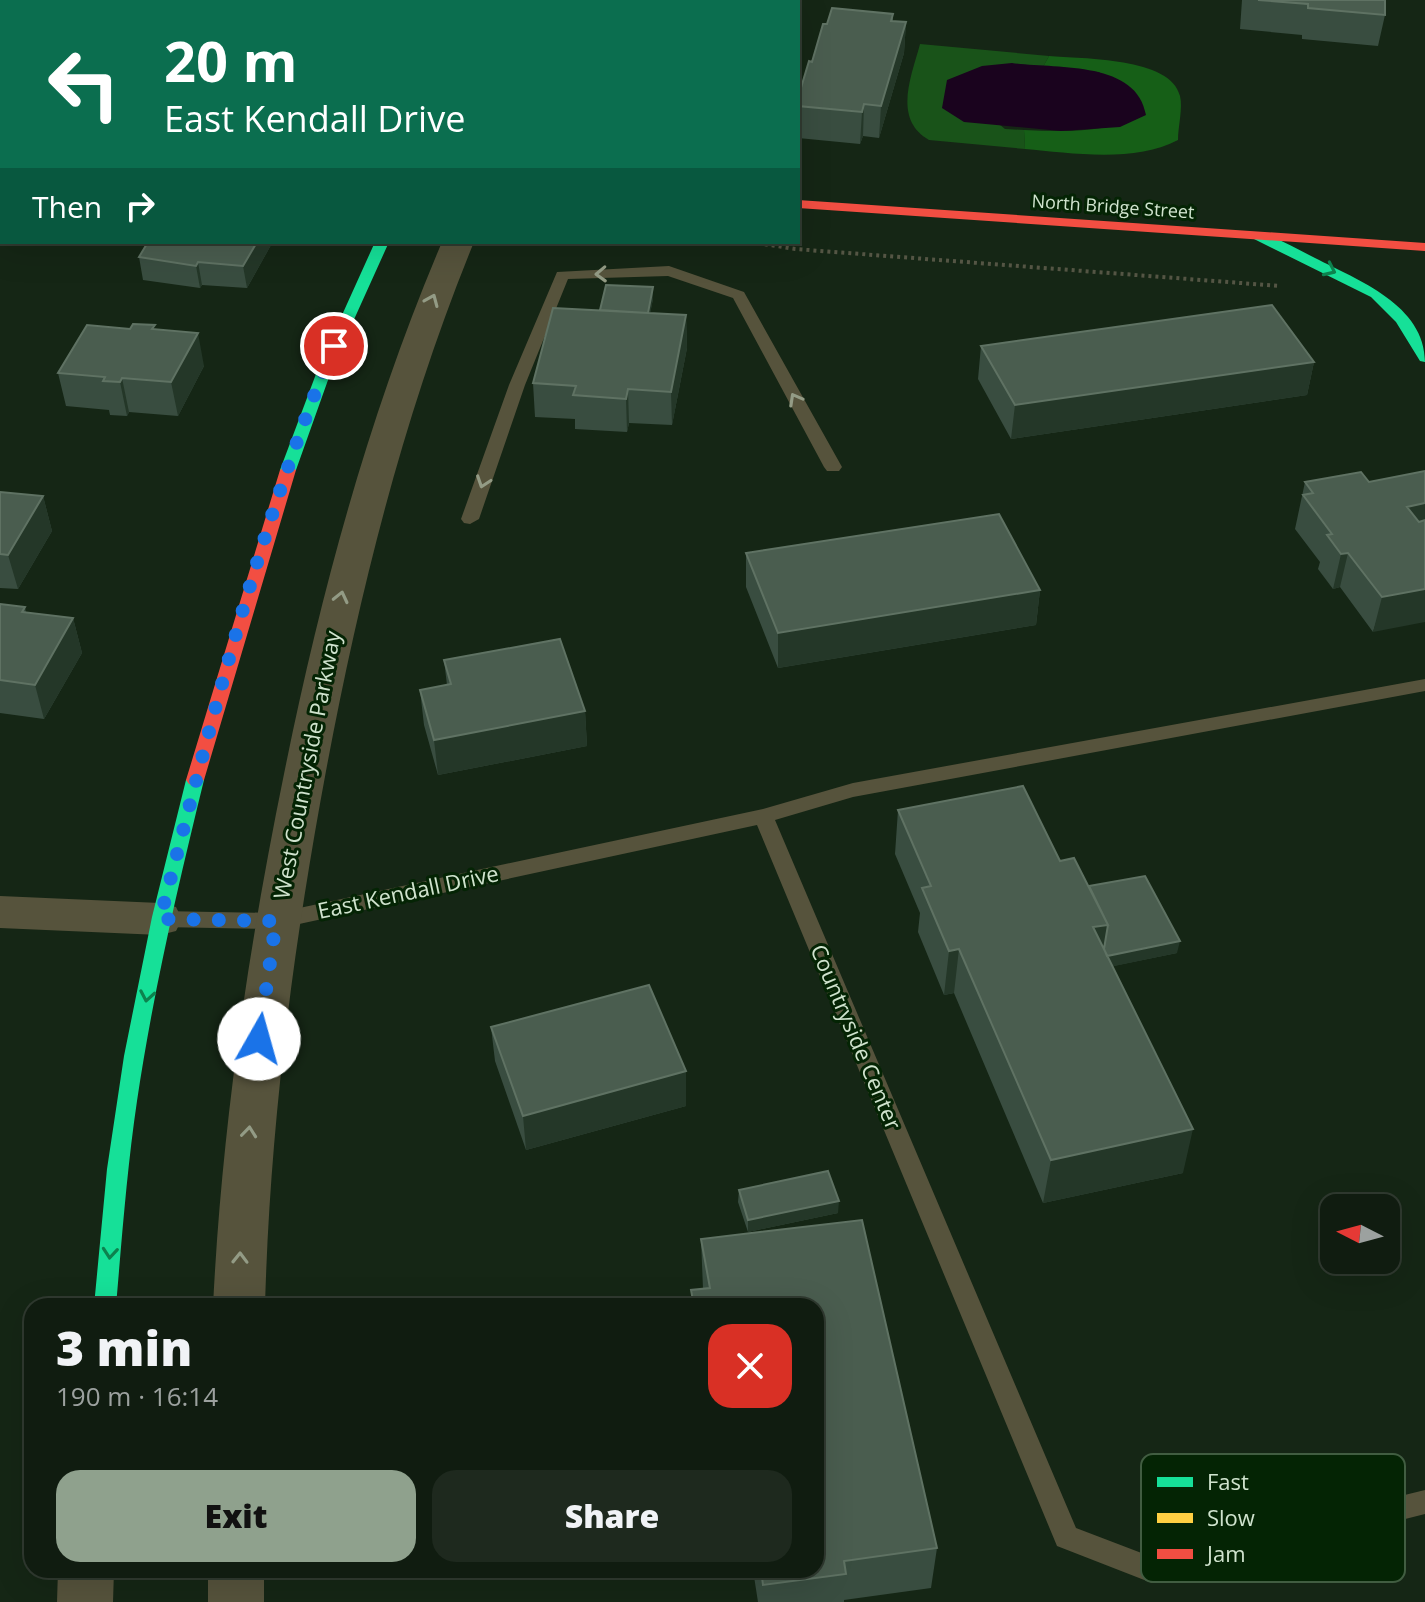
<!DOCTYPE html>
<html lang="en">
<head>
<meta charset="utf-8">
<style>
  :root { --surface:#101c10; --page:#1e291e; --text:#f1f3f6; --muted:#9ca19f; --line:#303a30; --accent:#8fa18d }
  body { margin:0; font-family:"Open Sans",sans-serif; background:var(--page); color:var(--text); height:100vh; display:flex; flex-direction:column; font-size:30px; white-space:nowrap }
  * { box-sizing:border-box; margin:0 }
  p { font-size:26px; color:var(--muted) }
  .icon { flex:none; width:44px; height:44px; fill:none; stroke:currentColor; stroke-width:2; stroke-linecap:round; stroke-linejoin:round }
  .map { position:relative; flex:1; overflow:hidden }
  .side { position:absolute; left:24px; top:1298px; width:800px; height:280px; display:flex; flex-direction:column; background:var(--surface); border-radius:24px; box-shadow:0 8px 32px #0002,0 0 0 2px var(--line) }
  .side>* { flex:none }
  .hud { position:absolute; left:0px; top:0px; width:800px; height:244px; box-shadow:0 8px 32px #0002,0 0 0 2px var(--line); background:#0b6e4f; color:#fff; overflow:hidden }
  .needle { width:52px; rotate:276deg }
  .controls { position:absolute; left:1320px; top:1194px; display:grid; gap:16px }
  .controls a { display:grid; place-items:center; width:80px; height:80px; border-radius:16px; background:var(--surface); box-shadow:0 8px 32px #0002,0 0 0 2px var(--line); font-size:40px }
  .pin { position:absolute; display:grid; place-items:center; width:68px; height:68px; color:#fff; margin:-34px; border:4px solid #fff; border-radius:50%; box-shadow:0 2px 8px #0007 }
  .me { position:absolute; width:88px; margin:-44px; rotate:7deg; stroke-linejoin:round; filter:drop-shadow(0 0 6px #0008) }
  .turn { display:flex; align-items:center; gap:28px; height:168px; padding:0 32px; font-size:36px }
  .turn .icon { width:104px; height:104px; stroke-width:2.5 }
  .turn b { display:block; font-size:56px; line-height:68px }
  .then { display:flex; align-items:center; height:76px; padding:0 32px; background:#0003; gap:16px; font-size:30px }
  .round { display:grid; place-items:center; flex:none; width:84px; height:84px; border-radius:24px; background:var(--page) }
  .summary { display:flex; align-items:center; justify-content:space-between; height:136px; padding:0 32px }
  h1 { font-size:48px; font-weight:800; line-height:60px }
  .action { display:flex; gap:16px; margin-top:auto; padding:16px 32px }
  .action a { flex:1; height:92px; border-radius:24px; background:var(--accent); color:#111; font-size:32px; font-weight:800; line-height:92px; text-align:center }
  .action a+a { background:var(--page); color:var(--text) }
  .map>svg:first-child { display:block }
  .green { fill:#195319 }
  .forest { fill:#165f17 }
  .water { fill:#1a031e }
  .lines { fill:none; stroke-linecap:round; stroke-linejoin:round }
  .path { stroke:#545544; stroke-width:4; stroke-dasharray:3 4; stroke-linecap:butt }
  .lane { fill:#56533c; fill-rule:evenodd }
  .street { fill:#56533c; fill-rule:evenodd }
  .fast { fill:#16e098; fill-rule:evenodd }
  .slow { fill:#ffcf43; fill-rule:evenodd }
  .jam { fill:#f24e42; fill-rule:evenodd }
  .wall { fill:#394d40 }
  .shaded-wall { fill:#243728 }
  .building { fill:#4a5d4f; stroke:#5f7263; stroke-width:2 }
  .oneway { stroke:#0d824e }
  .oneway2 { stroke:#939b85 }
  .route { stroke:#1a73e8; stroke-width:14; stroke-dasharray:0 25.2 }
  .labels { text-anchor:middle; stroke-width:6; stroke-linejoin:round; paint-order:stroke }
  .far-street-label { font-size:18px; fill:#d0e3ce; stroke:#042404 }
  .street-label { font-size:22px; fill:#d0e3ce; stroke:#042404 }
  .key { fill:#042404; stroke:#415d41; stroke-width:2 }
  .key-label { font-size:22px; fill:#d0e3ce }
</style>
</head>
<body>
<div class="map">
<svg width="1425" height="1602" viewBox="0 0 1425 1602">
  <rect width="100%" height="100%" fill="#152615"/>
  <path class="green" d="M920 44 1049 56 1043 67C1006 63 981 66 947 81L1005 129 1024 130 1025 149 929 140C892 119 912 75 920 44Z"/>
  <path class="forest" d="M1049 56C1082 59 1171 57 1180 96 1183 108 1178 127 1178 140 1136 163 1070 153 1025 149L1024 130C1066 132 1107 133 1145 115L1099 72 1043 67Z"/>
  <path class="water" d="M1012 63C1055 69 1137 60 1146 115L1120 127 1061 131 964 122 942 108 947 80 982 66Z"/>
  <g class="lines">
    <path class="path" d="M751 242 795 249 1280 286"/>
    <path class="lane" d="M669 266 744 292 842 467 839 471H827L824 467 733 298 668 276 568 279 525 385 479 519 470 524 464 523 461 519 509 385 557 272Z
      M1425 679V691L853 797 775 820 1076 1528 1152 1557 1425 1490V1514L1152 1583 1057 1546 757 825 276 929 160 927 153 925 149 919 153 913 160 911 276 913 763 809 853 783Z"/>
    <path class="street" d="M442 242H474C404 413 360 590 326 771 293 948 270 1126 265 1306H213C222 1126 248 950 284 774 321 591 369 414 442 242Z
      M0 896 160 903 176 907 182 919 176 931 160 935 0 928Z
      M58 1570H114L113 1602H57Z
      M208 1570H264V1602H208Z"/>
    <path class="fast" d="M563 0H575L562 2Z
      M0 135H2V143H0Z
      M1259 232C1278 238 1297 249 1315 258 1358 280 1425 305 1425 362L1420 361 1396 322 1371 297 1254 239 1252 236Z
      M375 242H389L333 366 296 470 288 475 283 473 280 470 319 366Z
      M195 774 204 780C178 886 153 993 137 1101 127 1169 122 1237 116 1306H94L107 1169 124 1056 152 917 186 780Z"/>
    <path class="slow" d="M501 0H513L500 2Z"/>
    <path class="jam" d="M798 200 1425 243V251L798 208Z
      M288 465 296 470 204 780 195 786 189 784 186 780 280 470Z"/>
  </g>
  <path class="wall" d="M1242 0H1385V15L1378 46 1302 39V35L1240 29Z
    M893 14V21L906 22 904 53 879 138 863 136 860 144 798 138V98L827 24Z
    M148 242H270L271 245 247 288 202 285 200 288 143 280 139 257Z
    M653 299 650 313 686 315 687 348 672 425 629 423 627 432 575 429V419L535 417 533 383 600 310Z
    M130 329 156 330 204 366 178 416 129 412 127 416 110 415 109 410 66 406 58 373Z
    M981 346 1314 362 1307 395 1011 439 978 379Z
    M1425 471 1373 632 1340 587 1333 589 1318 569 1320 562 1295 529 1305 482H1369Z
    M0 492 43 496 52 531 18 589 0 588Z
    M746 553 1040 590 1036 625 778 668 746 587Z
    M0 604 25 607 26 613 73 618 82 653 44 719 0 713Z
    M444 660 585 711 587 746 438 775 424 725 420 690 447 685Z
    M898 810 1060 861 1089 886 1177 953 1113 966 1183 1173 1043 1203 954 993 944 995 918 932 920 913 895 854Z
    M491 1027 686 1106 526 1150 495 1061Z
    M739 1190 838 1213 748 1232 738 1202Z
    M862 1220 937 1548 931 1588 844 1600V1602H758L753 1570H816V1306H692L691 1290 703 1289 701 1239Z"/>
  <path class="shaded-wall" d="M906 22 904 53 879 138 881 106Z
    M864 104 863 136 860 144 862 112Z
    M257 242H270L271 245 247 288 243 266Z
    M198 262 202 285 200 288 196 266Z
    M653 287V299L644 346 643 334Z
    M686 315 687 348 672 425 671 392Z
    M198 333 204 366 178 416 171 382Z
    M1314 362 1307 395 1011 439 1015 405Z
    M122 378 129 412 127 416 120 382Z
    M628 389 629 423 627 432 626 399Z
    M43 496 52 531 18 589 8 555Z
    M1425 503V536L1407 507Z
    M1348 553 1340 587 1333 589 1341 554Z
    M1425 589V622L1373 632 1382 597Z
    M1040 590 1036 625 778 668V633Z
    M73 618 82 653 44 719 35 685Z
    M585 711 587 746 438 775 434 740Z
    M1108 925 1100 969 1093 927Z
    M1180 941 1177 953 1100 969 1102 957Z
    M959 949 954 993 944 995 949 951Z
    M686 1071V1106L526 1150 523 1116Z
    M1193 1129 1183 1173 1043 1203 1051 1160Z
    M839 1201 838 1213 748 1232V1220Z"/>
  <path class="building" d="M106 0H324L322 2H104Z
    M1258 0H1385V15L1308 8V4Z
    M832 8 893 14 891 21 906 22 881 106 864 104 862 112 798 106V98L809 61 812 62 823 24H827Z
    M148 242H257L243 266 198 262 196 266 139 257Z
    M606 285 653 287 648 313 600 310Z
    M1272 305 1314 362 1015 405 981 346Z
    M553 308 686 315 671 392 628 389 626 399 573 395 576 386 533 383Z
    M133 324 155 325 152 329 198 333 171 382 122 378 120 382 103 381 105 377 58 373 87 325 130 329Z
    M1425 471V503L1407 507 1419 522 1425 520V589L1382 597 1348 553 1341 554 1327 535 1332 534 1303 495 1313 493 1305 482 1361 472 1369 482Z
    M0 492 43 496 8 555 0 554Z
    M999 514 1040 590 778 633 746 553Z
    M0 604 25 607 22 612 73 618 35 685 0 680Z
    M560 639 585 711 434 740 420 690 451 684 444 660Z
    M1023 786 1060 861 1074 858 1108 925 1093 927 1193 1129 1051 1160 959 949 949 951 922 888 931 886 898 810Z
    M1145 876 1180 941 1107 956 1104 949 1108 925 1089 886Z
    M649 985 686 1071 523 1116 491 1027Z
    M828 1171 839 1201 748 1220 739 1190Z
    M862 1220 937 1548 844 1561 846 1574 763 1585 761 1570H816V1306H694L691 1290 710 1288 701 1239Z"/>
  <defs><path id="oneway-chevron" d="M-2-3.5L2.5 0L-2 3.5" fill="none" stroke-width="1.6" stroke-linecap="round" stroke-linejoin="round" transform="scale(2)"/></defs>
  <g class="oneway">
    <use href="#oneway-chevron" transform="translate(1330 270) rotate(25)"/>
    <use href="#oneway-chevron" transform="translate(147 996) rotate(100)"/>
    <use href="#oneway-chevron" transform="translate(110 1253) rotate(95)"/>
  </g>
  <g class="oneway2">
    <use href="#oneway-chevron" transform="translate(601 274) rotate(178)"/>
    <use href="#oneway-chevron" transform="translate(432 300) rotate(-67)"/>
    <use href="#oneway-chevron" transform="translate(795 399) rotate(-119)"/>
    <use href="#oneway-chevron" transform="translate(483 482) rotate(109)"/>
    <use href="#oneway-chevron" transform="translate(341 597) rotate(-77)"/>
    <use href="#oneway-chevron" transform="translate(249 1132) rotate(-84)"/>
    <use href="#oneway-chevron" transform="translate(240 1258) rotate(-89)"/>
  </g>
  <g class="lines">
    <path class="route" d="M259 1039 276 921 160 919C211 726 257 531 334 346"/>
  </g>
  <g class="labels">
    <g class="far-street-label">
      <text transform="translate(1113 207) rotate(4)" y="6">North Bridge Street</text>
    </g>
    <g class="street-label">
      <text transform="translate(307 765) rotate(-79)" y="8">West Countryside Parkway</text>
      <text transform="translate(408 892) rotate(-12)" y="8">East Kendall Drive</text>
      <text transform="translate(856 1037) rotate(67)" y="8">Countryside Center</text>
    </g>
  </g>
  <rect x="1141" y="1454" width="264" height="128" rx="12" class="key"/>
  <rect x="1157" y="1477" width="36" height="10" fill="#16e098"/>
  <rect x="1157" y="1513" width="36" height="10" fill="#ffcf43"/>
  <rect x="1157" y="1549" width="36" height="10" fill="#f24e42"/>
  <g class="key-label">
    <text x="1207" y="1490">Fast</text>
    <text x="1207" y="1526">Slow</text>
    <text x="1207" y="1562">Jam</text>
  </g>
</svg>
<div class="controls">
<a><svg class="needle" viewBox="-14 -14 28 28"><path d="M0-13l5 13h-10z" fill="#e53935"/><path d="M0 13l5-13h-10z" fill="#9ca19f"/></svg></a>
</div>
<div class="pin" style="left:334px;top:346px;background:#d93025"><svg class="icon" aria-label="arrive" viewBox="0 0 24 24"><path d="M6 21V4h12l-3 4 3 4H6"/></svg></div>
<svg class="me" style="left:259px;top:1039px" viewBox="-20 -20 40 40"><circle r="19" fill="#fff"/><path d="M0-13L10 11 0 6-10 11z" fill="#1a73e8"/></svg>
<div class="hud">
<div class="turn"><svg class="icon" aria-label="left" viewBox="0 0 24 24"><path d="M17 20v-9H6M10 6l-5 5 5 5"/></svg><div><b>20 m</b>East Kendall Drive</div></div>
<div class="then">Then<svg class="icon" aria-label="right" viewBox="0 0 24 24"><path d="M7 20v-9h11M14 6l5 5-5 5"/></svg></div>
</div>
<section class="side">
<div class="summary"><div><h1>3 min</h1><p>190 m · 16:14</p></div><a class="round" style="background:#d93025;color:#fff"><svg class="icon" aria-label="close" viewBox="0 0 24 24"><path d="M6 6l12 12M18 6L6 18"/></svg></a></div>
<div class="action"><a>Exit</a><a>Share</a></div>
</section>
</div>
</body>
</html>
